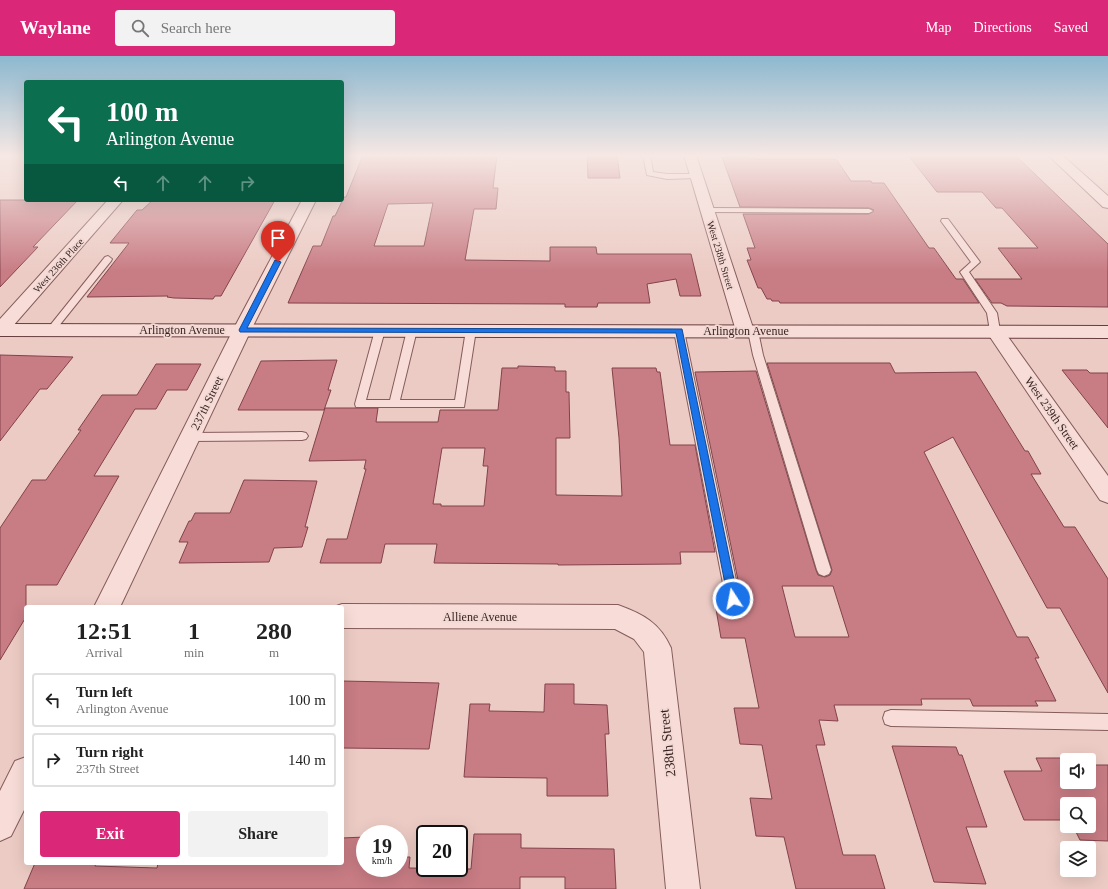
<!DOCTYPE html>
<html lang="en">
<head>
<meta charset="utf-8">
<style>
  :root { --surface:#fff; --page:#f2f2f2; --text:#222; --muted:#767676; --line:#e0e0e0; --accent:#db2777 }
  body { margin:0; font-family:"Times New Roman",serif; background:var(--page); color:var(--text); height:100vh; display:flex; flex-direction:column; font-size:15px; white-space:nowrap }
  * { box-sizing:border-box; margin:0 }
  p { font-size:13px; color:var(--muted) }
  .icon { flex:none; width:22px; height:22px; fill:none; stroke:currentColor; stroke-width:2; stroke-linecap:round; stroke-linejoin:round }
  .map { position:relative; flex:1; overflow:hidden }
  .sheet { position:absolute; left:24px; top:549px; width:320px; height:260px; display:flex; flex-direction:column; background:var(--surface); border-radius:4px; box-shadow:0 4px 16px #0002 }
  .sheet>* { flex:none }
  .hud { position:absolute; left:24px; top:24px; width:320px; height:122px; border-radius:4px; box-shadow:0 4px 16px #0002; background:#0b6e4f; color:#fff; overflow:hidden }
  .buttons { position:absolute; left:1060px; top:697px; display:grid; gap:8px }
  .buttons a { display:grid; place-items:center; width:36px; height:36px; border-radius:4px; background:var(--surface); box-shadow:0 4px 16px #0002; font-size:20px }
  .speed { position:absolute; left:356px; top:769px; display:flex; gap:8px; font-size:20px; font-weight:700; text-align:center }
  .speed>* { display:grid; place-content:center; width:52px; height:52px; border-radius:50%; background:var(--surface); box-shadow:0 4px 16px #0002; line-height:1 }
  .speed small { font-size:10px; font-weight:400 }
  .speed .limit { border:2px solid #111; border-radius:6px; background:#fff; color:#111 }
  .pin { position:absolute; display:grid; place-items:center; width:34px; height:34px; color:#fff; margin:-41px -17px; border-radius:50% 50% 50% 0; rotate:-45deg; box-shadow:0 0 4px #0007 }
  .pin .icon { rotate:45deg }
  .me { position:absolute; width:44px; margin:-22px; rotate:349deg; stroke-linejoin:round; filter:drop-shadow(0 0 3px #0008) }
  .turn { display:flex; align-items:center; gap:14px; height:84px; padding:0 16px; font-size:18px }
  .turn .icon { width:52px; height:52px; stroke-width:2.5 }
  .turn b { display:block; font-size:28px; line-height:34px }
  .lanes { display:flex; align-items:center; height:38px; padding:0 16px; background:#0003; justify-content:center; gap:20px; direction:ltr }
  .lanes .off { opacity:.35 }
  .eta { display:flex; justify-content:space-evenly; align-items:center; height:68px; text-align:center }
  .eta b { font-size:24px; font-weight:600; line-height:28px }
  .action { display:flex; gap:8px; margin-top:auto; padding:8px 16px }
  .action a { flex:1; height:46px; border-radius:4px; background:var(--accent); color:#fff; font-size:16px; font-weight:600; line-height:46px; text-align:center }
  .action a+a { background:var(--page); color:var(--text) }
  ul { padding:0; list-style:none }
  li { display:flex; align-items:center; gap:12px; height:54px; margin:0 8px 6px; padding:0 8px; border:2px solid var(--line); border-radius:4px }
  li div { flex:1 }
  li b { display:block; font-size:15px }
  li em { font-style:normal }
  header { display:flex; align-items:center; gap:24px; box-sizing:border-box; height:56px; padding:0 20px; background:var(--accent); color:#fff }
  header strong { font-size:19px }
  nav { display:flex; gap:22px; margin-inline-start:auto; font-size:14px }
  .search { width:280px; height:36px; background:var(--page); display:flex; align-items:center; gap:10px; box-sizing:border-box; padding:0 14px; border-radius:4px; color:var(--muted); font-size:15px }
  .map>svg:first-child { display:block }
  .building { fill:#c87c84; stroke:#83424b; fill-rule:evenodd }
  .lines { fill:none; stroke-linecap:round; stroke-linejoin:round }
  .lane-casing { stroke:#855c5b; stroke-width:2 }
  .street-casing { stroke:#855c5b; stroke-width:2 }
  .secondary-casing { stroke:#673e3f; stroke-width:2 }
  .lane { fill:#f7dcd7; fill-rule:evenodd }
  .street { fill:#f7dcd7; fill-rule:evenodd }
  .secondary { fill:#f7dcd7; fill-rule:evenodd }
  .route { fill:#1a73e8; stroke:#114b97 }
  .labels { text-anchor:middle; stroke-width:3.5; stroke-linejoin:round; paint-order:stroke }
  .far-street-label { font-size:10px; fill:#361f1f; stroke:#f3d9d3 }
  .street-label { font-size:12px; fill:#361f1f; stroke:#f3d9d3 }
  .near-street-label { font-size:14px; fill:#361f1f; stroke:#f3d9d3 }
</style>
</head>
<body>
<header>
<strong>Waylane</strong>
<div class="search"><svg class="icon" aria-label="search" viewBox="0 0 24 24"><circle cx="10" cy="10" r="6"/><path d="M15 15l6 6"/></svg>Search here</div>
<nav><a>Map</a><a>Directions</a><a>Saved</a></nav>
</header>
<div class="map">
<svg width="1108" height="833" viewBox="0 0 1108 833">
  <rect width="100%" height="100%" fill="#eccbc4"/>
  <path class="building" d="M363 99H497L493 132H498L496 153H474L465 204 550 205V191H596L597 198H691L701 240H680L676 223 647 228 650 247H598L597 251H565V248L288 247 313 190H321L333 160H335L344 141H346ZM433 147 424 190H374L388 148Z
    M587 99H617L620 122H588Z
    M908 99H1015L1108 188V251L1007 250 1001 247H992L975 223H1022L998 192H1038L1002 152H996L982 136H937Z
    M722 101H749L750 102 756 103H836L851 125H871L872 127H884L929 192H934L956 223H963L979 247H780L779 245H772L771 243H767L761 232H758L747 204H751L747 192H755L743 158H869L874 154 869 152 740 151Z
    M0 144H78L33 191H38L0 231Z
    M153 144H275L221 240H215L213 243 174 242 167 241 168 240 87 241 129 187H110L137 154H142Z
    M0 299 73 301 47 333H40L0 385Z
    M337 304 328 334H331L324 354H238L261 305Z
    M767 307H890L895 317 976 316 1025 395H1028L1041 418H1031L1064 471H1075L1108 523V637L1060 552H1047L953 381 924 396 1017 581H1028L1039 602H1035L1056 645H1035L1038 650H973L970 643H921L922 649H834L838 665 819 664 825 689H816L843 799H875L885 833H796L784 781 756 780 750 742 772 743 762 689 740 688 734 652H759L745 582H721L716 553H744L695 316 756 315 816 514 818 519 825 521 830 519 832 514ZM782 530H833L849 581H795Z
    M156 308H201L187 334H167L156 353H135L94 420H119L57 529H26V561L0 604V472L32 424H46L81 374H78L102 339H137Z
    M518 310 555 311V315H566V336H569L570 382H556V439L622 440 619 382 612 312H656L657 316H660L670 389H695L715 496H680L681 508 558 509V508L434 507 437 488H385L381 507H320L327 483H347L366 413H364L366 404 309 405 325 352H378L376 366H438L440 354H498L502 312H518ZM442 392H485L483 410H488L484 450H441V448H433Z
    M1062 314H1087L1090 317H1108V372Z
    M244 424 317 425 305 471H308L302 491 274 492 269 506 179 507 188 486H179L189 465H191L195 457H230Z
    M342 625 439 627 429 693 342 692Z
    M545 628H574V648L607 649 609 678H605L608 740H547V722L464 721 470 648H490L489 655 544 656Z
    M892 690 956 691 959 699H962L987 771H966L986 828 934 826Z
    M1036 702H1091L1094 709H1108V785L1080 784 1073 770H1089V748H1067V764H1024L1004 715H1042ZM1067 704H1089V726H1067Z
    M474 778H521V792L614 793 616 833H565V821H520V833H24L35 807H96L95 810 157 812 158 807H342V782L365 781V812H399V801H410L409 812 471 813Z"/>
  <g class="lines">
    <defs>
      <path id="lane" d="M643 99H650L653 116 667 118H696L700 120 696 122 667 123 647 119Z
        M704 152 869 153 873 155 869 157 707 156 703 154Z
        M942 163H948L980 206 969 216 997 257 1000 275 998 277 995 278 990 275 987 257 960 216 971 206 941 165Z
        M108 200 112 203 111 205 54 276H48L46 274 48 272 105 201Z
        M380 271 385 274 366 344H390L407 274 412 271 417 274 400 344H455L466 274 471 271 474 272 476 274 464 351H356L355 348 375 274Z
        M679 272 684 275 740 543 738 547 733 549 728 547 726 543 674 275Z
        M753 272 758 275 763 299 831 514 829 518 824 520 819 518 817 514 753 299 748 275Z
        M302 376 306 377 308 380 306 383 302 384 190 385 186 384 184 381 186 378 190 377Z
        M891 654 1108 658V674L891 670 885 668 883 662 885 656Z"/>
      <path id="street" d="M684 99H696L754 275 751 279 745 281 739 279 736 275Z
        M1048 99H1062L1108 140V152L1103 151Z
        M108 144H123L6 278 0 280V263Z
        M302 144H316L251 274 120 551H94L233 274Z
        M995 269 1001 271 1108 420V447L1100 444 986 275 989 271Z
        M342 548 618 549C643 558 660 567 671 592L700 833H666L644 596 634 583 615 573 342 572V551H334Z
        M26 701V750L11 780 0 785V735L15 705Z"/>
      <path id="secondary" d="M0 268 1108 270V282L0 280Z"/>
    </defs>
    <use href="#lane" class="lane-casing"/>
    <use href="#street" class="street-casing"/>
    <use href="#secondary" class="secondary-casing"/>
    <use href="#lane" class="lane"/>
    <use href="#street" class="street"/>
    <use href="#secondary" class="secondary"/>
  </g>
  <linearGradient id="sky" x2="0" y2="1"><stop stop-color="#8db8cf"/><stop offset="0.46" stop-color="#f6e8e4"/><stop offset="1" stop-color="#f6e8e4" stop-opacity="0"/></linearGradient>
  <rect width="1108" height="216" fill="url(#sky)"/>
  <path class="route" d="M275 204 281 206 247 272 682 273 738 543 737 546 733 548 729 546 728 543 676 277 240 276 239 274Z"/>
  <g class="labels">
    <g class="far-street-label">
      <text transform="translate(721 199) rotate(73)" y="4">West 238th Street</text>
      <text transform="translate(58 209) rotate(-48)" y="4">West 236th Place</text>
    </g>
    <g class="street-label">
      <text x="182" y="278">Arlington Avenue</text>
      <text x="746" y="279">Arlington Avenue</text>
      <text transform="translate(207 347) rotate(-64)" y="4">237th Street</text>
      <text transform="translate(1052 357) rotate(55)" y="4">West 239th Street</text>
      <text x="480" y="565">Alliene Avenue</text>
    </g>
    <g class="near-street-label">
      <text transform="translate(667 687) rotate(-96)" y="5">238th Street</text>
    </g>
  </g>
</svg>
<div class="buttons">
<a><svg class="icon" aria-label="sound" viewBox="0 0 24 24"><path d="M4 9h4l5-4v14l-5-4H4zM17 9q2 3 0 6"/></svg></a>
<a><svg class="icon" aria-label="search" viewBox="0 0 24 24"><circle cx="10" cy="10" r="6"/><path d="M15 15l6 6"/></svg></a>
<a><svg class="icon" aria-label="layers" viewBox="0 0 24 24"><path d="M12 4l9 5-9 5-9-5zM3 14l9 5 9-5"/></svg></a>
</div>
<div class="speed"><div>19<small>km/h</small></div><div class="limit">20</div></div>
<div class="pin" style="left:278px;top:206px;background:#d93025"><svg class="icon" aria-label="arrive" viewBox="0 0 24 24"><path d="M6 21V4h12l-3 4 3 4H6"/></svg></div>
<svg class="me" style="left:733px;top:543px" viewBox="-20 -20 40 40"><circle r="17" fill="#1a73e8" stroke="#fff" stroke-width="3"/><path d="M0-11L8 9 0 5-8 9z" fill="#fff"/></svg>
<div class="hud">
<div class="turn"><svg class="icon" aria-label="left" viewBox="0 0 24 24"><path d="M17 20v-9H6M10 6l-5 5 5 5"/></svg><div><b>100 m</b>Arlington Avenue</div></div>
<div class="lanes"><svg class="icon" aria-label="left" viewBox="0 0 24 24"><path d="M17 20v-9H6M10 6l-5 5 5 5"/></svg><svg class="icon off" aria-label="ahead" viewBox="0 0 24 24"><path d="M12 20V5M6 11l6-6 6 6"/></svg><svg class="icon off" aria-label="ahead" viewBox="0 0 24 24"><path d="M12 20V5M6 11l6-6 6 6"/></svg><svg class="icon off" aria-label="right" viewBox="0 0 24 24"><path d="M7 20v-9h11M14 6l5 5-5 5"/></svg></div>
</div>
<section class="sheet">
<div class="eta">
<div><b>12:51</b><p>Arrival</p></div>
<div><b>1</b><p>min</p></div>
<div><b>280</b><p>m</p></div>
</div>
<ul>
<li><svg class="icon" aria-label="left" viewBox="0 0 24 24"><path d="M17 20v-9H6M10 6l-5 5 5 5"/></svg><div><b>Turn left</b><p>Arlington Avenue</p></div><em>100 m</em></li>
<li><svg class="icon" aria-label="right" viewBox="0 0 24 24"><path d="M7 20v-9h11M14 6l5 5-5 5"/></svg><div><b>Turn right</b><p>237th Street</p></div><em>140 m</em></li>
</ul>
<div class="action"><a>Exit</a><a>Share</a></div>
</section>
</div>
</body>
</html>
